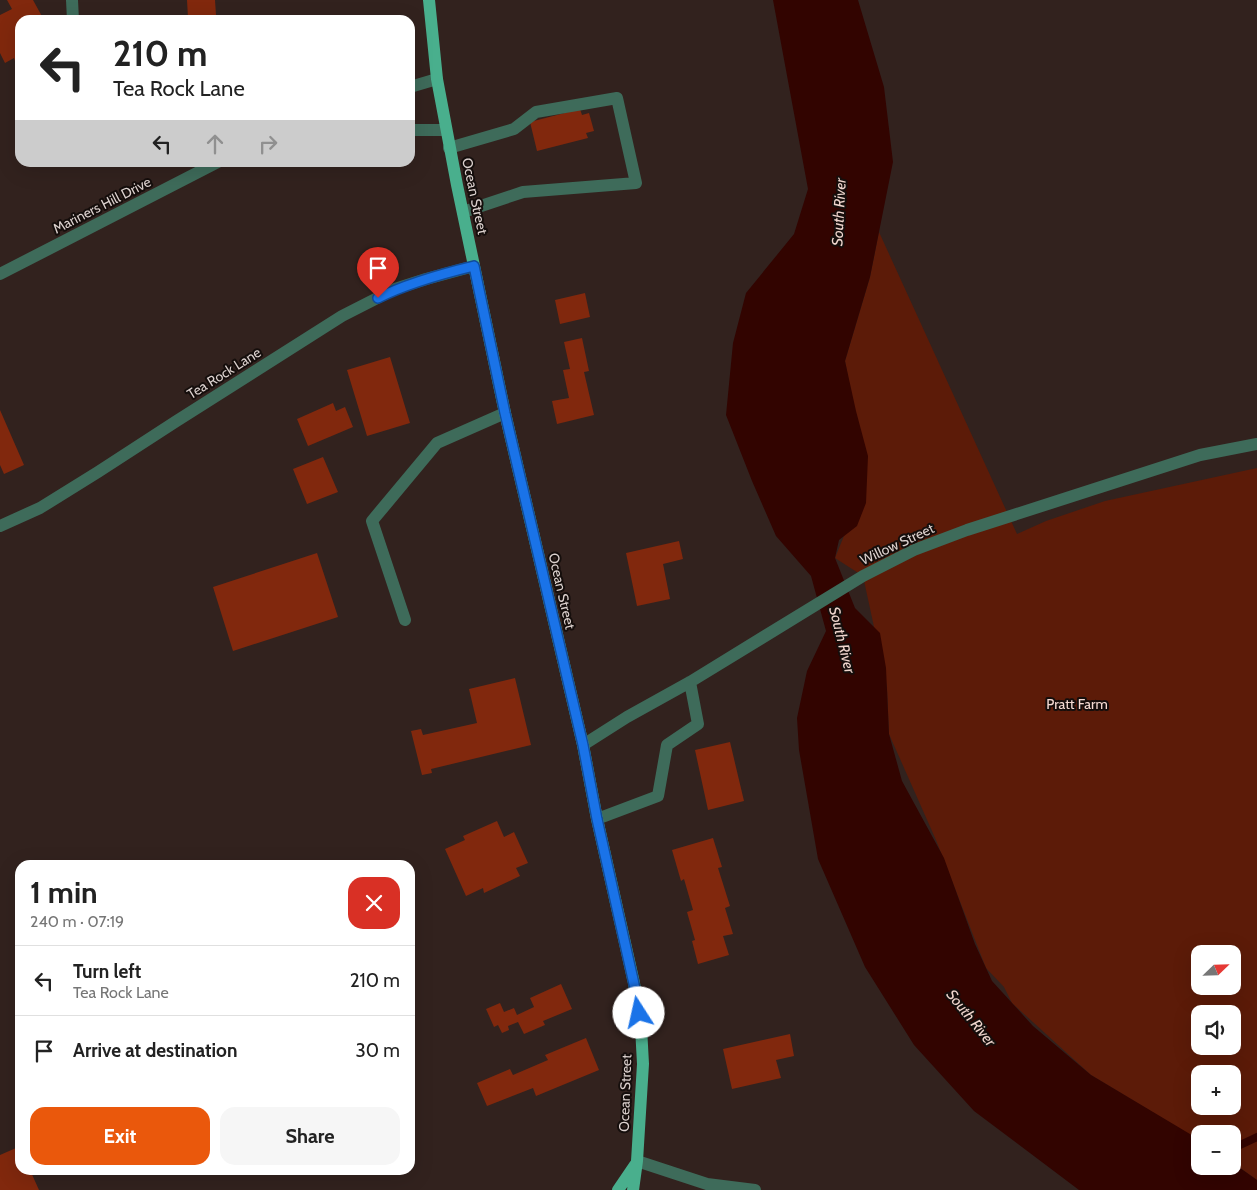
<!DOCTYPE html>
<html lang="en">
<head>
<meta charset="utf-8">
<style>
  :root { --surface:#fff; --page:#f6f6f6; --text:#222; --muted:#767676; --line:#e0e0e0; --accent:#ea580c }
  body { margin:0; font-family:Cabin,sans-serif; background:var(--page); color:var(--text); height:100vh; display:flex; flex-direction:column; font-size:19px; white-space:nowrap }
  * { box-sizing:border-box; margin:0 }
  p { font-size:16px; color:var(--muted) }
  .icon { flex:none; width:28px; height:28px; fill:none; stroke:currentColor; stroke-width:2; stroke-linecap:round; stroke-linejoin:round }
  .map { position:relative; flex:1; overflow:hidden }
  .drawer { position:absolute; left:15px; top:860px; width:400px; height:315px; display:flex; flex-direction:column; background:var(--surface); border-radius:15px; box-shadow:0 5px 20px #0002 }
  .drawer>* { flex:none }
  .hud { position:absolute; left:15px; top:15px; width:400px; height:152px; border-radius:15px; box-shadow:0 5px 20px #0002; background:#fff; color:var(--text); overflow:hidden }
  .needle { width:32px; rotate:67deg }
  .tools { position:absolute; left:1191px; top:945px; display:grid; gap:10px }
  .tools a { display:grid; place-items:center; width:50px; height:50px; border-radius:10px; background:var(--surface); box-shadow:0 5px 20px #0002; font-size:25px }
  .pin { position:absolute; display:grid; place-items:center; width:42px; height:42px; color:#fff; margin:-51px -21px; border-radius:50% 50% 50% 0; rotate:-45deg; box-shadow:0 0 5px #0007 }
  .pin .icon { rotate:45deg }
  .me { position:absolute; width:55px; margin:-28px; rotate:350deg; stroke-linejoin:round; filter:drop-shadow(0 0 4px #0008) }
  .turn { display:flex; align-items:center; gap:18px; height:105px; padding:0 15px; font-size:22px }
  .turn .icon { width:65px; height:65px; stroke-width:2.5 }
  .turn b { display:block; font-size:35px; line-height:42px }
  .lanes { display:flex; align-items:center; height:48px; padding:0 15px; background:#0003; justify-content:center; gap:25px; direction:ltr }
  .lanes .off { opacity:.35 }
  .round { display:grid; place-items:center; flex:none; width:52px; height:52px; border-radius:15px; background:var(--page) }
  .headline { display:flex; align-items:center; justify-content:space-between; height:85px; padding:0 15px }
  h1 { font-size:30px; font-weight:700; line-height:38px }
  .action { display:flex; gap:10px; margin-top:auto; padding:10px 15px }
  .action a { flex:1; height:58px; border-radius:15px; background:var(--accent); color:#fff; font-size:20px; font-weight:700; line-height:58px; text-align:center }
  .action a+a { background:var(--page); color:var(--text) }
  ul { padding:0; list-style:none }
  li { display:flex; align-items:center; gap:15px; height:70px; padding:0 15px; border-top:1px solid var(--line) }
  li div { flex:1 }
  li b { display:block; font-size:19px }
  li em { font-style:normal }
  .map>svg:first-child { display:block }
  .green { fill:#5c1b08; fill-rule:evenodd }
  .water { fill:#320400 }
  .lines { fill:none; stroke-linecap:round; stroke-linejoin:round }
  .stream { stroke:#320400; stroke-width:8 }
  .building { fill:#81280d }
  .minor { stroke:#3e6b5a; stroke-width:12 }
  .major { stroke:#49af8d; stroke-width:12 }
  .route-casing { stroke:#114b97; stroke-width:12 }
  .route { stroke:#1a73e8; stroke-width:9 }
  .labels { text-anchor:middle; stroke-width:4; stroke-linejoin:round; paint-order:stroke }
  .street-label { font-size:14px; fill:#dcd1ce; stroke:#150e0c }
  .park-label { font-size:14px; fill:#f6dbd3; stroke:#150e0c }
  .water-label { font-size:15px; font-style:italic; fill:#efd5cd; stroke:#150e0c }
</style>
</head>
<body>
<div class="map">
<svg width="1257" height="1190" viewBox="0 0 1257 1190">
  <rect width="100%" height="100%" fill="#32221e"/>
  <path class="green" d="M879 232 1017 534 1046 521 1105 501 1257 468V1180L1233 1163 1232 1134H1200V1141L1091 1075 1012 1003 1004 987 986 968 936 840 889 734 887 687 863 576 835 558 867 479 845 361 870 277ZM1200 954H1232V986H1200ZM1200 1014H1232V1046H1200ZM1200 1074H1232V1106H1200Z"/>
  <path class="water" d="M773 0H858L884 87 893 162 870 277 845 361 856 411 868 456 866 503 857 526 839 540 835 558 855 608 880 633 886 668 889 734 902 781 944 858 975 944 992 981 1033 1026 1091 1075 1200 1140V1166H1232L1233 1163 1257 1180V1190H1079L974 1111 914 1045 865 967 818 859 799 750 797 718 807 671 826 631 811 576 776 536 752 481 726 415 733 343 746 293 794 234 808 189Z"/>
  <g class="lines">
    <path class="stream" d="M1232 1157 1238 1146 1257 1137"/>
  </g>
  <path class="building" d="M7 0H33L44 20H20V62L16 64 14 58 5 63 0 53V15L12 9Z
    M187 0H215L216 15 188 18Z
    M580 109 582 115 589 113 594 131 586 133 588 138 537 151 530 122Z
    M585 293 590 317 560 324 555 300Z
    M582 338 589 371 584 372 594 415 557 424 552 401 569 398 563 370 570 369 564 342Z
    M390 357 410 423 367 436 347 370Z
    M333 403 336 411 345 407 353 427 308 446 297 419Z
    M0 410 24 465 4 474 0 465Z
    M323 457 338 492 307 504 293 469Z
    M679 541 683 559 663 564 670 599 637 606 626 553Z
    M317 553 338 617 233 651 213 587Z
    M515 678 531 745 431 769 432 773 422 775 411 731 421 729 423 735 477 723 469 689Z
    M730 742 744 801 708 810 695 750Z
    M497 821 504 837 514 832 528 863 516 868 520 876 484 893 483 888 466 896 445 849 465 840 463 836Z
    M713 838 722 867 718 868 730 906 725 908 733 934 723 936 729 955 698 964 692 941 695 940 687 912 693 910 684 879 681 881 672 850Z
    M561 984 572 1009 543 1021 545 1025 524 1034 518 1022 508 1026 509 1030 502 1033 498 1025 494 1027 486 1009 500 1003 504 1012 514 1008 517 1015 534 1007 530 998Z
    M790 1034 794 1056 776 1060 781 1078 732 1089 723 1049Z
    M586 1038 599 1070 536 1096 533 1088 487 1106 477 1083 510 1069 513 1075 548 1060 545 1055Z
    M16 1148 20 1155V1170H30L39 1190H0V1155Z"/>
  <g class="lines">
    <path class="minor" d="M72 0 73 20
      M410 87 437 79
      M410 130H446
      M449 148 514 129 536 112 617 98 636 183 523 192 463 212
      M0 274 218 162
      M0 526 40 508 98 472 175 422 342 316 395 289 426 279 474 266
      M405 620 372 521 437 443 505 413
      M583 745 627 717 690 682 863 576 914 550 967 530 1200 455 1257 444
      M597 819 658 796 667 745 698 724 690 682
      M637 1161 707 1184 755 1190"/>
    <path class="major" d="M429 0 437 79 457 185 505 413 583 745 597 819 634 983 641 1027 643 1064 637 1161 633 1190
      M618 1190 635 1165"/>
  </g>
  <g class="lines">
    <defs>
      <path id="route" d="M378 298C408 283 441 274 474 266L505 413 583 745 597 819 634 984 639 1013"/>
    </defs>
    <use href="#route" class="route-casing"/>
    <use href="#route" class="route"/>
  </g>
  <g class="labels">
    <g class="street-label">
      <text transform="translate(475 196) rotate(78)" y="5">Ocean Street</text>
      <text transform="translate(102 205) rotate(-27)" y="5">Mariners Hill Drive</text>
      <text transform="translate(224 373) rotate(-32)" y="5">Tea Rock Lane</text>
      <text transform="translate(897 544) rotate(-25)" y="5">Willow Street</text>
      <text transform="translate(562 591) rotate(77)" y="5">Ocean Street</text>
      <text transform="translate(625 1093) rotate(-88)" y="5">Ocean Street</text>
    </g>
    <g class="park-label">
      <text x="1077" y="709">Pratt Farm</text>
    </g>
    <g class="water-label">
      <text transform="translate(839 212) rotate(-87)" y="5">South River</text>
      <text transform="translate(842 640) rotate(76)" y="5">South River</text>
      <text transform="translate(971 1018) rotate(51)" y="5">South River</text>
    </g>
  </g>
</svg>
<div class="tools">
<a><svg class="needle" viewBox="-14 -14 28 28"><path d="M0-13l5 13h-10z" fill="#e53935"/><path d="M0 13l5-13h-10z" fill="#767676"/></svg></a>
<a><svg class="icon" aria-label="sound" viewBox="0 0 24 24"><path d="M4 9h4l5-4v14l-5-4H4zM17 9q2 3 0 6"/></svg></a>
<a>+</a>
<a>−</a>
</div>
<div class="pin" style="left:378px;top:298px;background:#d93025"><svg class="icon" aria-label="arrive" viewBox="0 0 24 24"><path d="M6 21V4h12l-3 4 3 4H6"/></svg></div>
<svg class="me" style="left:639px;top:1013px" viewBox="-20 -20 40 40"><circle r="19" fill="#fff"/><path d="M0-13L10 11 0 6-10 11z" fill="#1a73e8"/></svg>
<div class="hud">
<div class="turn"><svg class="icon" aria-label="left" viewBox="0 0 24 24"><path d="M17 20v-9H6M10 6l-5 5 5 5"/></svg><div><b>210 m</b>Tea Rock Lane</div></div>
<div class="lanes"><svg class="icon" aria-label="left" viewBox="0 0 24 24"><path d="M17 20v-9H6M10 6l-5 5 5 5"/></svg><svg class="icon off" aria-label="ahead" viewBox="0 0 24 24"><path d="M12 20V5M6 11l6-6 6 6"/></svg><svg class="icon off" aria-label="right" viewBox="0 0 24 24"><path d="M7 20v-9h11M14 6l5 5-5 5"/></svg></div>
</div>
<section class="drawer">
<div class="headline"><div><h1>1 min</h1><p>240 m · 07:19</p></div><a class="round" style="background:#d93025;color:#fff"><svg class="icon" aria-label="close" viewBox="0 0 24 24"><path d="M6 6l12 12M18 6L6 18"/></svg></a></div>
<ul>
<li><svg class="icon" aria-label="left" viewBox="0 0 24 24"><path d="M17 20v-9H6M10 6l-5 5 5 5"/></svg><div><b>Turn left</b><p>Tea Rock Lane</p></div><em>210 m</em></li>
<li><svg class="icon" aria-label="arrive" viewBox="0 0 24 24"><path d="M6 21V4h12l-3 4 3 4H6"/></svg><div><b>Arrive at destination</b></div><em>30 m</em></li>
</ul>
<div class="action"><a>Exit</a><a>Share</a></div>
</section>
</div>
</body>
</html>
